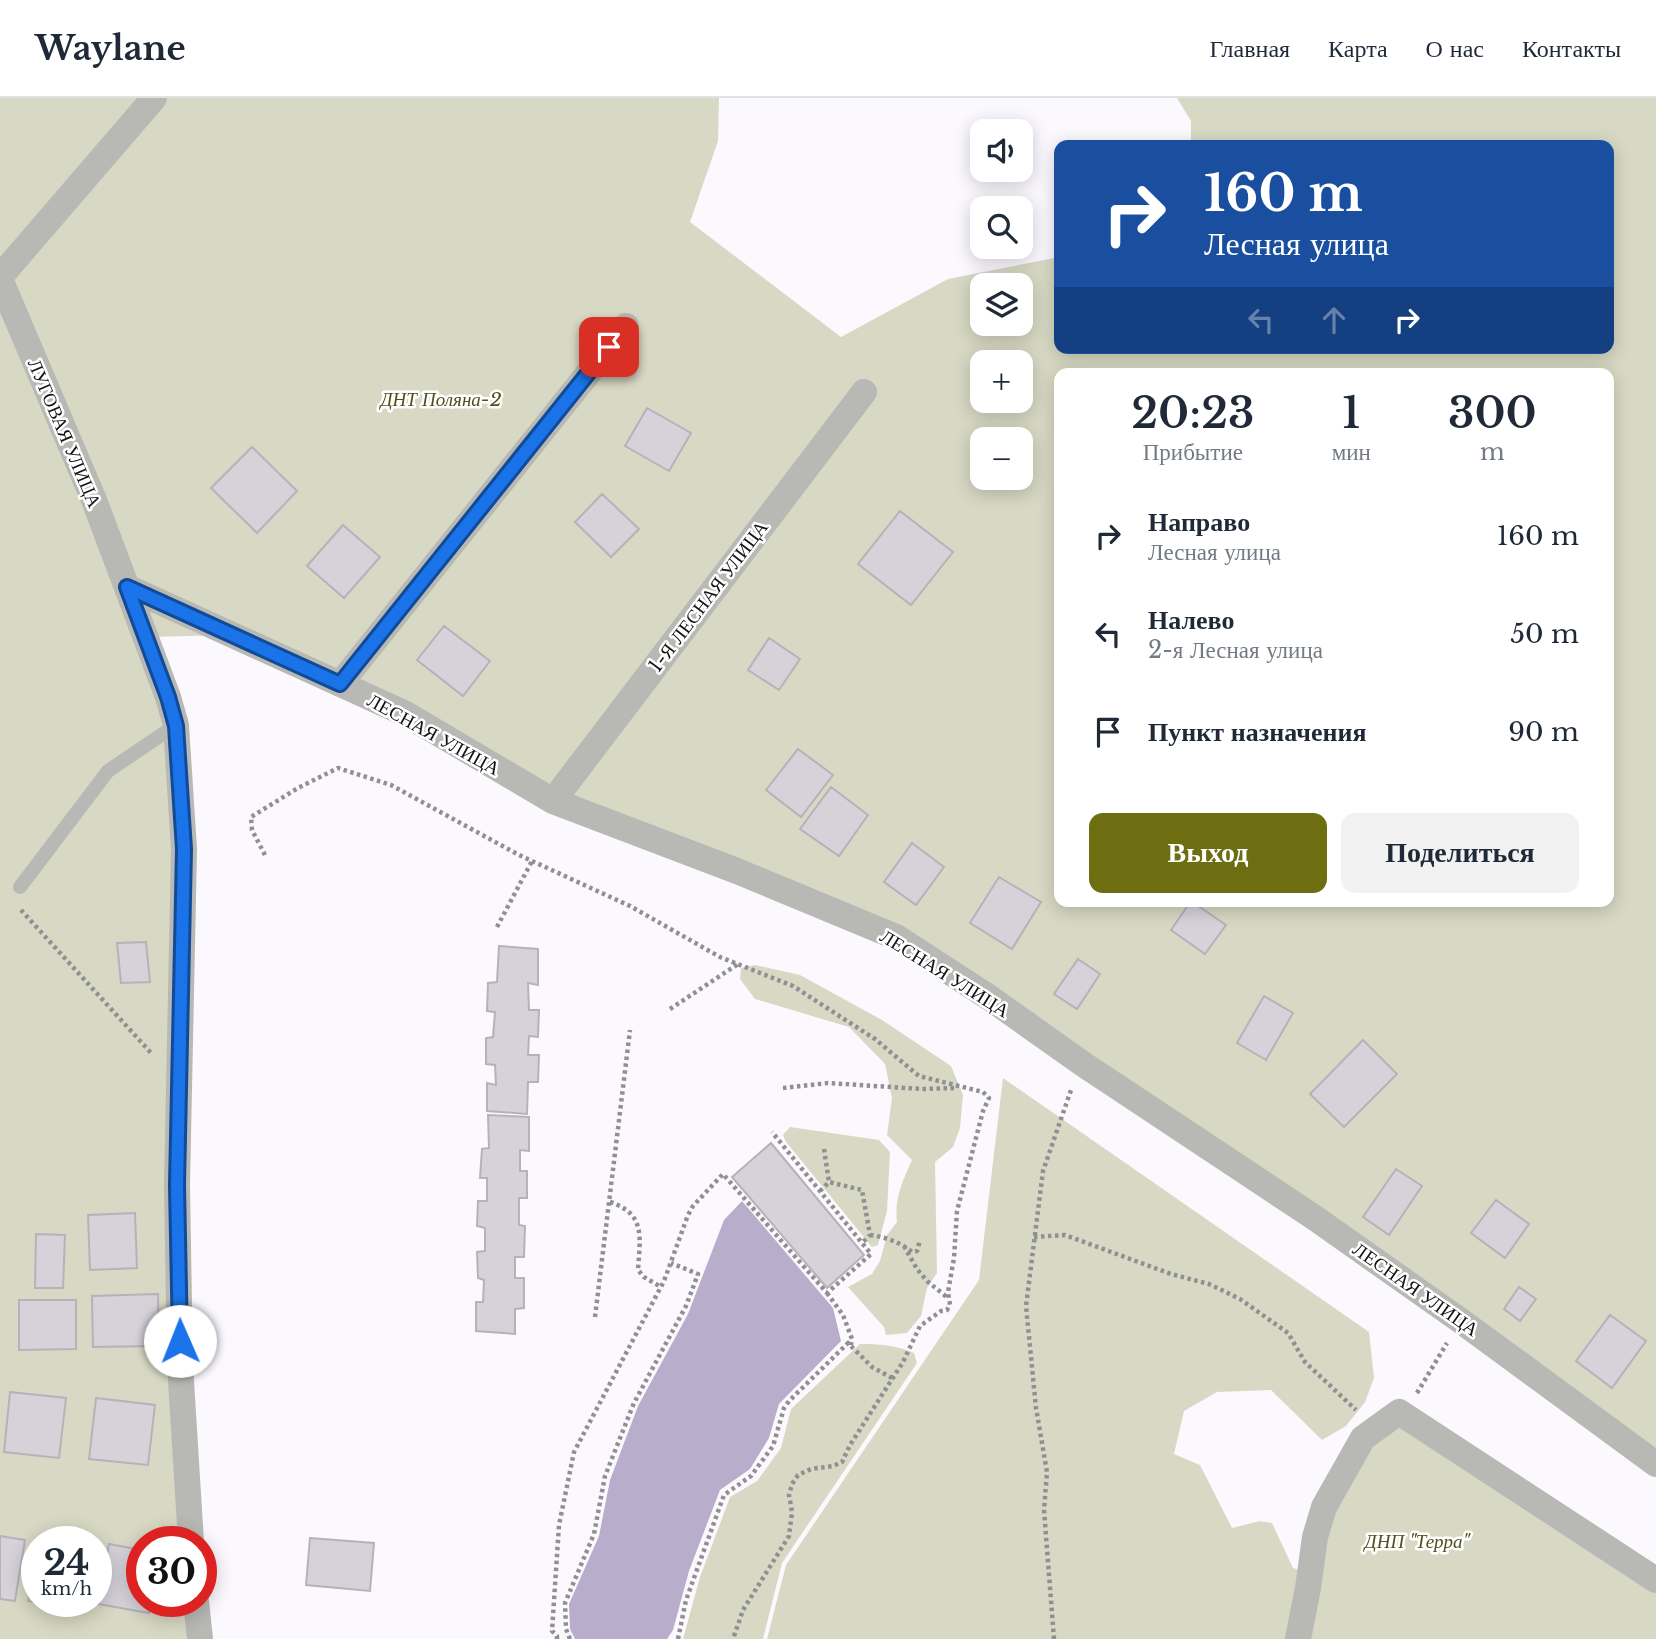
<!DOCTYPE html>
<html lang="ru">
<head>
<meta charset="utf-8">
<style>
  :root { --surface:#fff; --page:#f2f2f3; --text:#1f2937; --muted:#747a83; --line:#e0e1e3; --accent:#6d6e11 }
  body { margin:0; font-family:"Libre Baskerville",serif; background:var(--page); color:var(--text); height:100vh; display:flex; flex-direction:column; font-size:26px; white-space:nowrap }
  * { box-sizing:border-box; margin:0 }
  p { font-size:23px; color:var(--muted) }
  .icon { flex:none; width:38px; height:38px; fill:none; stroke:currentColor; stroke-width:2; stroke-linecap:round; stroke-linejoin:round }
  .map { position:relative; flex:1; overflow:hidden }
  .side { position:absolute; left:1054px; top:270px; width:560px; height:539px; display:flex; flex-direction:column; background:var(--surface); border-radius:14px; box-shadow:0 4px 18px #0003 }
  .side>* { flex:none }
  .banner { position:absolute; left:1054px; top:42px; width:560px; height:214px; border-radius:14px; box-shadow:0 4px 18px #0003; background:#1a4fa0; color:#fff; overflow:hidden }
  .buttons { position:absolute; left:970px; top:21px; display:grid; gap:14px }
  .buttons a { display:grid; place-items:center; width:63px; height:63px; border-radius:14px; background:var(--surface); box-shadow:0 4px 18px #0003; font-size:35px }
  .speed { position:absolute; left:21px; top:1428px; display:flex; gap:14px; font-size:35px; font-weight:700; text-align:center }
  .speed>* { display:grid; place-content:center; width:91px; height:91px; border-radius:50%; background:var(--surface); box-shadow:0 4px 18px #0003; line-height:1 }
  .speed small { font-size:18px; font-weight:400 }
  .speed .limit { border:10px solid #d22; background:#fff; color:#111 }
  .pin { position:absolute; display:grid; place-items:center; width:60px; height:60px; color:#fff; margin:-30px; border-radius:14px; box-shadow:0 4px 10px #0006 }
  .me { position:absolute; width:77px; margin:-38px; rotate:359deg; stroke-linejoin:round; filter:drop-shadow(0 0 5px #0008) }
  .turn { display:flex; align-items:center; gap:24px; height:147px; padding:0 35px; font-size:32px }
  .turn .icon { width:91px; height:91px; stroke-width:2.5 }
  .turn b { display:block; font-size:49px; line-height:60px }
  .lanes { display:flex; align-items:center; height:66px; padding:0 35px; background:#0003; justify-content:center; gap:35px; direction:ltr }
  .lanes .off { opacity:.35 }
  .eta { display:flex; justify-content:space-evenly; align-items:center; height:119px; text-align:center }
  .eta b { font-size:42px; font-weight:600; line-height:49px }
  .cta { display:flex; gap:14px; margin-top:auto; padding:14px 35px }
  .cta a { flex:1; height:80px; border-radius:14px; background:var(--accent); color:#fff; font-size:28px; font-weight:600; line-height:80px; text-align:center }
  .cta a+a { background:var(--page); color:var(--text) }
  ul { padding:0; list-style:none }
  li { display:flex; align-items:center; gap:21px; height:98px; padding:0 35px }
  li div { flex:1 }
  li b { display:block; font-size:26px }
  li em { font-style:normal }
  header { display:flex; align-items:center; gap:42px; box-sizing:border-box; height:98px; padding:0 35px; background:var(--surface); border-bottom:2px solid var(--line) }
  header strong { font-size:33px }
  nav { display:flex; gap:38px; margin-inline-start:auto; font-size:24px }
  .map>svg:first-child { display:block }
  .green { fill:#d7d9c4; fill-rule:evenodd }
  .water { fill:#b8adca }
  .building { fill:#d5d2da; stroke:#b5b2ba; stroke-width:2 }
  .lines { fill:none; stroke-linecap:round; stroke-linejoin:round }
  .path { stroke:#908f92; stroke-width:4.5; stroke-dasharray:3.5 3.5; stroke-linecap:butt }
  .service { stroke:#b8b9b5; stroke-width:14 }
  .minor { stroke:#b8b9b5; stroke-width:26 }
  .route-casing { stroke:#114b97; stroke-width:18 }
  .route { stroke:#1a73e8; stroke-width:12 }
  .labels { text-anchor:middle; stroke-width:5; stroke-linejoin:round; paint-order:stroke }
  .park-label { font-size:19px; font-style:italic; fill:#4f501b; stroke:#fff }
  .street-label { font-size:19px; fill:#131214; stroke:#fff }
</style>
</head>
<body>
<header>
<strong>Waylane</strong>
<nav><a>Главная</a><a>Карта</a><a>О нас</a><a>Контакты</a></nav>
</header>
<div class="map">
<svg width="1656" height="1541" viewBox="0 0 1656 1541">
  <rect width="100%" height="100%" fill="#fbf9fe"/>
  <path class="green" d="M0 0H719L718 43 690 124 841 239 948 181 1059 159V250H1608V47H1191V23L1177 0H1656V1368L896 839 544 698 233 537 145 539 168 599 191 1444H142V1503H196L200 1541H0ZM982 187H1020V226H982ZM982 264H1020V303H982ZM1059 275H1608V803H1059ZM982 341H1020V380H982ZM37 1444H96V1503H37Z
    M755 867 800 877 882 922 951 968 963 997 960 1030 953 1049 935 1064 937 1175 927 1190 921 1218 907 1235 886 1237 884 1229 848 1189 872 1176 880 1163 887 1137 897 1124C894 1101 903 1082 912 1062L887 1037 892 1000 885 966 849 929 755 901 740 881 741 870Z
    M1003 980 1369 1234 1374 1280 1365 1304 1346 1328 1322 1342 1271 1292 1217 1294 1184 1313 1174 1356 1200 1367 1232 1430 1260 1423 1272 1425 1293 1470 1304 1473 1324 1409 1391 1318 1656 1482V1541H767L786 1467 979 1182Z
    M790 1029 879 1042 890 1054 887 1113 878 1147 872 1149 786 1044 783 1037Z
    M860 1246C879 1246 896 1247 914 1255L917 1265 782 1465 763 1541H683L700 1479 730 1399 757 1383 781 1350 791 1311Z"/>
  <path class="water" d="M742 1103 833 1210 841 1243 779 1306 769 1340 750 1371 720 1392 689 1473 673 1532 667 1541H575L570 1531 569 1506 599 1438 610 1382 638 1308 688 1216 724 1122Z"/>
  <path class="building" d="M647 310 691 335 669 373 625 348Z
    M252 349 297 393 257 435 211 390Z
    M602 396 639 431 611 459 575 424Z
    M900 413 953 454 911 507 858 466Z
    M343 427 380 459 344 500 307 468Z
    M444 528 490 563 463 598 417 562Z
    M769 540 800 561 779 592 748 572Z
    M798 651 833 677 801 719 766 692Z
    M831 689 868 717 839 758 800 731Z
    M912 745 944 769 916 807 884 784Z
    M999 779 1041 804 1012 851 970 825Z
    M1191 803 1226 827 1205 856 1171 832Z
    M146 844 150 884 121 885 117 845Z
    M499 848 538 851V887L528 885 529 912H539L538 939 529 938 528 957H539L538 984H528L527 1016 487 1013V985L496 987 495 967 486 966V940L493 939 495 914 487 913 488 885 497 884Z
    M1078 861 1100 876 1077 911 1054 896Z
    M1264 898 1293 915 1266 962 1237 945Z
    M1363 942 1397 976 1344 1029 1310 996Z
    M488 1017 529 1019V1053L520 1052V1073H527V1100H519V1127L525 1128 524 1159H515V1180H524V1210L515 1211V1236L476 1233V1204H483L484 1182 478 1180 477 1154 485 1153V1130L477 1128 478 1103H487V1080H480L482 1051 489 1050Z
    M771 1045 864 1157 827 1190 732 1079Z
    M1396 1071 1422 1088 1389 1137 1363 1119Z
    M1496 1102 1529 1126 1505 1160 1471 1135Z
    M135 1115 137 1170 90 1172 88 1117Z
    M36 1136 65 1137 63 1190H35Z
    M1519 1189 1536 1201 1520 1223 1504 1211Z
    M158 1196 159 1248 93 1249 92 1198Z
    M19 1202H76V1251L19 1252Z
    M1610 1217 1646 1243 1612 1290 1576 1263Z
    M10 1294 66 1300 59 1360 4 1354Z
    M96 1300 155 1307 148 1367 89 1361Z
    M0 1438 25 1442 15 1503 0 1501Z
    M310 1440 374 1445 370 1493 306 1487Z
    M109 1446 142 1452V1503H151L149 1515 98 1506Z
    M37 1454V1503H84L82 1513 28 1503Z"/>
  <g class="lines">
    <path class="path" d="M265 757 252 732 251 719 298 690 338 670 391 687 519 757 630 808 720 859 793 888 875 941 919 978 983 994 989 1000 983 1013 957 1113 954 1160 948 1194 950 1207 947 1212 941 1213 920 1228 903 1264 850 1347 842 1364 833 1368 811 1371 798 1377 792 1386 789 1397 792 1414 789 1438 743 1512 733 1541
      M21 812 152 956
      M497 829 532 763
      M670 911 738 866
      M783 990 828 985 922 991 955 990
      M824 1051 829 1084
      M820 1093 829 1084 862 1092 870 1137 862 1145
      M610 1104C646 1116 640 1139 638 1172L644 1179 661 1189
      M870 1137C885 1139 900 1144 912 1154L917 1153 920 1142
      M1034 1139 1065 1137 1171 1176 1209 1186 1240 1201 1288 1235 1305 1264 1356 1312
      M904 1148 917 1171 927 1183 948 1200
      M827 1195 843 1217 852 1241 851 1247
      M595 1219 630 932
      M1417 1295 1447 1245
      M557 1541V1538L552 1533 559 1427 574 1354 664 1183 688 1117 693 1108 723 1076 827 1195 871 1156 772 1034
      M570 1541 566 1531 565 1505 594 1436 605 1378 634 1305 686 1208 698 1176 671 1165
      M678 1541 686 1502 724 1397 751 1378 773 1348 784 1310 789 1303 848 1245 872 1269 892 1280
      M1054 1541 1044 1412 1047 1374 1036 1310 1026 1208 1043 1073 1071 992"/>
    <path class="service" d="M20 789 108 673 176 627"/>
    <path class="minor" d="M0 179 154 0
      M0 181 94 402 168 599 176 627 184 751 177 1087 180 1267 191 1444
      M127 489 404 615 553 703 737 773 896 839 990 900 1083 966 1315 1120 1461 1223 1656 1366
      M340 586 626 228
      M553 703 864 294
      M196 1503 200 1541
      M1298 1541 1308 1490 1315 1439 1324 1409 1363 1340 1399 1314 1656 1482"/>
  </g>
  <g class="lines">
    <defs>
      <path id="route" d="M180 1243 177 1087 184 751 176 628 168 599 127 489 340 586 609 249"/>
    </defs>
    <use href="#route" class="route-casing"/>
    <use href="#route" class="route"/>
  </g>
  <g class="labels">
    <g class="park-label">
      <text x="441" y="308">ДНТ Поляна-2</text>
      <text x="1417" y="1450">ДНП "Терра"</text>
    </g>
    <g class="street-label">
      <text transform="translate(65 335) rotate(67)" y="7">ЛУГОВАЯ УЛИЦА</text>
      <text transform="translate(708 498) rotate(-53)" y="7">1-Я ЛЕСНАЯ УЛИЦА</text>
      <text transform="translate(434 636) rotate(29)" y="7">ЛЕСНАЯ УЛИЦА</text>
      <text transform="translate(945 875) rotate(32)" y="7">ЛЕСНАЯ УЛИЦА</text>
      <text transform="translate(1416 1191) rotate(35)" y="7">ЛЕСНАЯ УЛИЦА</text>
    </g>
  </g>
</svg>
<div class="buttons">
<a><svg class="icon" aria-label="sound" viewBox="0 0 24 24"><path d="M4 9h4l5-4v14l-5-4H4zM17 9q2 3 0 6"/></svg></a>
<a><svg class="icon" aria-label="search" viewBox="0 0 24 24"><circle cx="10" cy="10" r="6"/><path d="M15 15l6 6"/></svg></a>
<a><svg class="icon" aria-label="layers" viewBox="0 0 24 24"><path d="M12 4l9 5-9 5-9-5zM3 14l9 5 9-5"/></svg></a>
<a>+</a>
<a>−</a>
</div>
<div class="speed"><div>24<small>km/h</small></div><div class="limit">30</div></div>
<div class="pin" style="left:609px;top:249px;background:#d93025"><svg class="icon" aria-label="arrive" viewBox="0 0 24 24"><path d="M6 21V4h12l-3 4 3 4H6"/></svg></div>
<svg class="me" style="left:180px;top:1243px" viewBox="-20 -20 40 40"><circle r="19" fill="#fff"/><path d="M0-13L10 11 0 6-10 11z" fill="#1a73e8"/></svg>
<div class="banner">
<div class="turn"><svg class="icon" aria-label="right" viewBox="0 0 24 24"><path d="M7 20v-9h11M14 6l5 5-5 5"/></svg><div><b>160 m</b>Лесная улица</div></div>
<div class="lanes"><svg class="icon off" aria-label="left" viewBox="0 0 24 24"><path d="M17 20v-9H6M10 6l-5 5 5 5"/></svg><svg class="icon off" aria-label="ahead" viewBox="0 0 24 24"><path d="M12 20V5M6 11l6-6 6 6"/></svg><svg class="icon" aria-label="right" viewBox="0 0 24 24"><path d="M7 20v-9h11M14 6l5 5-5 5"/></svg></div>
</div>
<section class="side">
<div class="eta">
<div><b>20:23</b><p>Прибытие</p></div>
<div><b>1</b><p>мин</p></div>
<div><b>300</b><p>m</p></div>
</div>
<ul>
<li><svg class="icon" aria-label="right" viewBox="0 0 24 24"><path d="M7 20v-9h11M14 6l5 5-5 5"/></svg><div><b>Направо</b><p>Лесная улица</p></div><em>160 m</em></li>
<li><svg class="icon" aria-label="left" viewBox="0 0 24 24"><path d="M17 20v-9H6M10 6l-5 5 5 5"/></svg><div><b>Налево</b><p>2-я Лесная улица</p></div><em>50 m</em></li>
<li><svg class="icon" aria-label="arrive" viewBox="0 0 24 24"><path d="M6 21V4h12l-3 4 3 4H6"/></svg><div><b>Пункт назначения</b></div><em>90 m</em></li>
</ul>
<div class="cta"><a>Выход</a><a>Поделиться</a></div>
</section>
</div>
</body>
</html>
